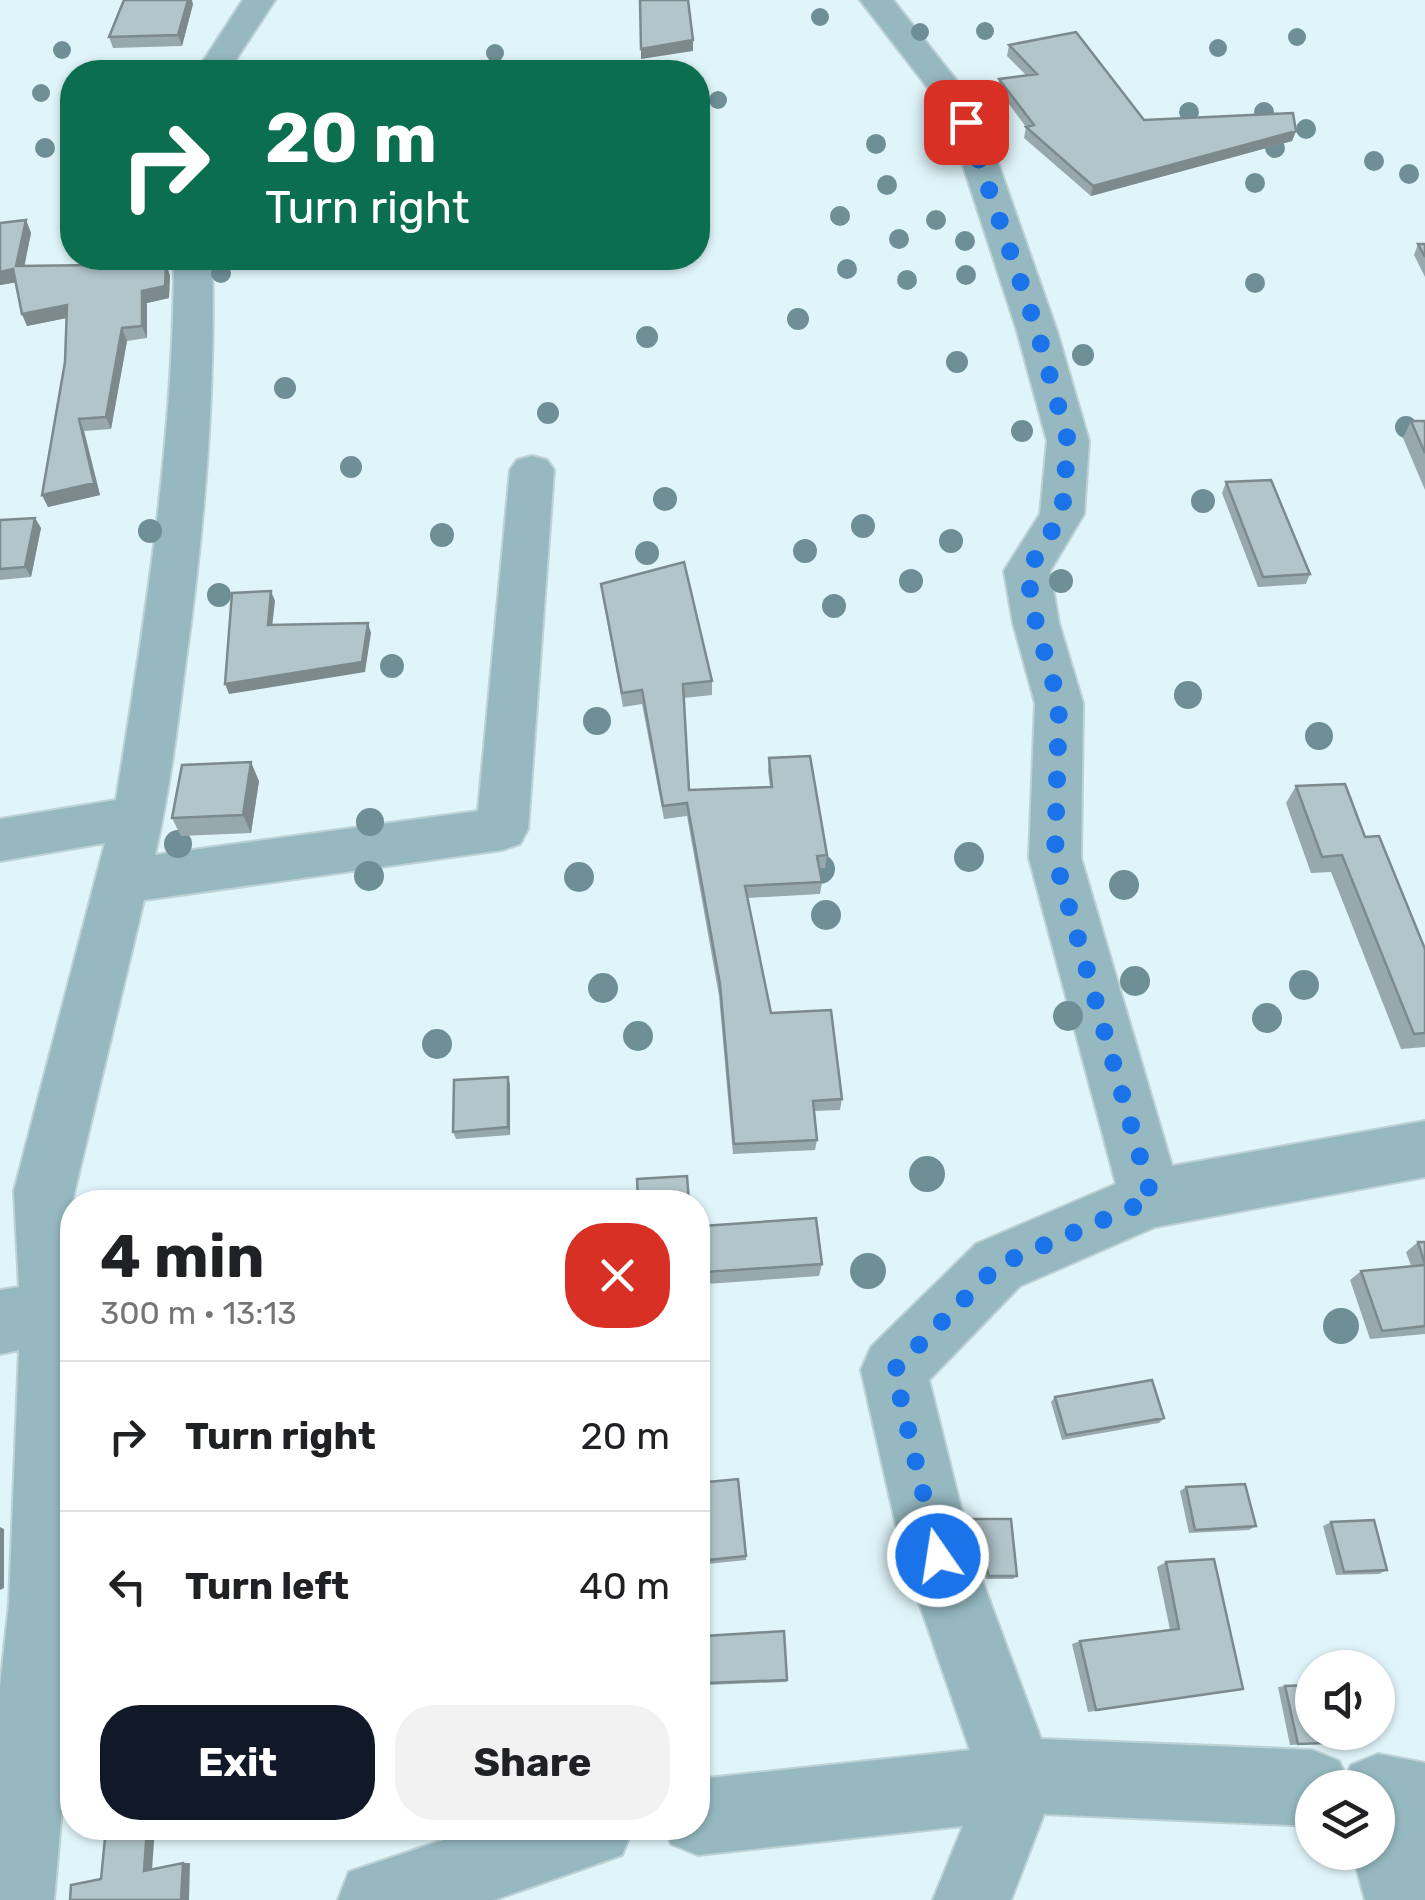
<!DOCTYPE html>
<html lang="en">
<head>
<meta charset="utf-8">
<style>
  :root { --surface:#fff; --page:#f2f2f2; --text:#202124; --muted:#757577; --line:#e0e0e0; --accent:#111827 }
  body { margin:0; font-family:Rubik,sans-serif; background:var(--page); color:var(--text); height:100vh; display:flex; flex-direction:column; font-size:38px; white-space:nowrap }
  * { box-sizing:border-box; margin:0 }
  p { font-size:32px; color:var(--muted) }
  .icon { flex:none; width:55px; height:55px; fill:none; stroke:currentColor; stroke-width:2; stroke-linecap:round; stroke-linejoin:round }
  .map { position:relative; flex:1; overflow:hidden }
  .details { position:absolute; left:60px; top:1190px; width:650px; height:650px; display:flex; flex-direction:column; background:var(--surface); border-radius:40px; box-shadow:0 2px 8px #0004 }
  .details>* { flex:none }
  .top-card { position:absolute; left:60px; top:60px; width:650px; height:210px; border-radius:40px; box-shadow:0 2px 8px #0004; background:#0b6e4f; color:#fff; overflow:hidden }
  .tools { position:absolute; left:1295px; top:1650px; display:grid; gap:20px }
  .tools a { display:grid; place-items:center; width:100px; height:100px; border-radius:50%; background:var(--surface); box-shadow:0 2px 8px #0004; font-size:50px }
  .pin { position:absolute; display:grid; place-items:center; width:85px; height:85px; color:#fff; margin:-42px; border-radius:20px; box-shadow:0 5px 15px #0006 }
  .me { position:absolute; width:110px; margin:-55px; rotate:347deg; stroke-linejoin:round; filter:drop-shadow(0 0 8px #0008) }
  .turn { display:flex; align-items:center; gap:35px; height:210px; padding:0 40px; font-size:45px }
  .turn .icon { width:130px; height:130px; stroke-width:2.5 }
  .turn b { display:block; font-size:70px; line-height:85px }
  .round { display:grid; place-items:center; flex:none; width:105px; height:105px; border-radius:40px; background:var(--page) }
  .headline { display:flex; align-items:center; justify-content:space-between; height:170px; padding:0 40px }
  h1 { font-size:60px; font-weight:700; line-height:75px }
  .cta { display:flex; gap:20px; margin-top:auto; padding:20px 40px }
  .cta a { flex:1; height:115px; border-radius:40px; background:var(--accent); color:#fff; font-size:40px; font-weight:700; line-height:115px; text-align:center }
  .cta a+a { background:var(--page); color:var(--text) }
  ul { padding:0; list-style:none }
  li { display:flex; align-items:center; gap:30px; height:150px; padding:0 40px; border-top:2px solid var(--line) }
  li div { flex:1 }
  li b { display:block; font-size:38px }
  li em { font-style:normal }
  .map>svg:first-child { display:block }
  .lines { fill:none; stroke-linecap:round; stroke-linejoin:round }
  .minor-casing { stroke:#bed1d5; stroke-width:4 }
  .minor { fill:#96b9c1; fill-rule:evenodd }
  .tree { fill:#6f8f96 }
  .wall { fill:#98a9ae }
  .shaded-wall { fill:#7c8a8d }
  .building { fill:#b1c5ca; stroke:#7c8a8d; stroke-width:2.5 }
  .route { stroke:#1a73e8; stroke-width:18; stroke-dasharray:0 32.4 }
</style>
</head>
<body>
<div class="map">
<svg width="1425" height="1900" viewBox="0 0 1425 1900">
  <rect width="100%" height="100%" fill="#e0f5fa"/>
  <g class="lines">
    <defs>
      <path id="minor" d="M243 0H275L228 72H196Z
        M860 0H893L979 109 1057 331 1089 441 1084 514 1050 571 1059 623 1083 703 1081 858 1172 1166 1425 1121V1177L1155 1227 1020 1286 929 1380 973 1556 1041 1739 1312 1750 1339 1761 1346 1778 1351 1765 1378 1754 1425 1763V1900H1365L1352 1852H1378V1788H1312V1826L1044 1814 1011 1900H933L963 1826 698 1855 671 1844 664 1828H698V1779L970 1750 903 1556 861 1370 871 1347 976 1244 1116 1184 1029 858 1035 703 1013 623 1004 571 1040 514 1047 441 1017 331 945 110Z
        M174 258H212C216 395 204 532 185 667 177 730 169 793 155 855L478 811 510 470 517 460 532 456 547 460 554 470 528 829 520 844 502 850 144 900 72 1202V1694L54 1900H0V1687L9 1604 19 1350 0 1354V1290L19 1287 14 1191 105 843 0 861V819L116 800C145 620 174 441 174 258Z
        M479 1828H633L622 1855 494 1900H338L349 1872Z"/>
    </defs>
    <use href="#minor" class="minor-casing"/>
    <use href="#minor" class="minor"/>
  </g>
  <g class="tree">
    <circle cx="820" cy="17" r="9"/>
    <circle cx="985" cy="31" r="9"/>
    <circle cx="920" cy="32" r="9"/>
    <circle cx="1297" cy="37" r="9"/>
    <circle cx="1218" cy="48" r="9"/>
    <circle cx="62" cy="50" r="9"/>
    <circle cx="495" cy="53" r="9"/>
    <circle cx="41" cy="93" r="9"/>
    <circle cx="718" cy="100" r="9"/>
    <circle cx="1189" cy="112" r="10"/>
    <circle cx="1264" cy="112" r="10"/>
    <circle cx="1306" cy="129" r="10"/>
    <circle cx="947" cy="135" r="10"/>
    <circle cx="876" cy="144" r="10"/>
    <circle cx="45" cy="148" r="10"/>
    <circle cx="1275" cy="148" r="10"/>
    <circle cx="1374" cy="161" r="10"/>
    <circle cx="1409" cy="174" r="10"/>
    <circle cx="1255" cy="183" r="10"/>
    <circle cx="887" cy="185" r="10"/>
    <circle cx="840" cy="216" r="10"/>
    <circle cx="936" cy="220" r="10"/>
    <circle cx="899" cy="239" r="10"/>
    <circle cx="965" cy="241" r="10"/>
    <circle cx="847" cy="269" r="10"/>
    <circle cx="221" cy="273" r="10"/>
    <circle cx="966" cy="275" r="10"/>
    <circle cx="907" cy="280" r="10"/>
    <circle cx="1255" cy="283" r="10"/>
    <circle cx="798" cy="319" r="11"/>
    <circle cx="647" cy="337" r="11"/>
    <circle cx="1083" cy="355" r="11"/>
    <circle cx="957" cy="362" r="11"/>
    <circle cx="285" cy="388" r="11"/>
    <circle cx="548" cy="413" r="11"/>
    <circle cx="1406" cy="427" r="11"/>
    <circle cx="1022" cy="431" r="11"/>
    <circle cx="351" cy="467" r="11"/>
    <circle cx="665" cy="499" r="12"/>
    <circle cx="1203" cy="501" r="12"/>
    <circle cx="863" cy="526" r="12"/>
    <circle cx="150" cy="531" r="12"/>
    <circle cx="442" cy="535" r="12"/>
    <circle cx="951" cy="541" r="12"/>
    <circle cx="805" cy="551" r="12"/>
    <circle cx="647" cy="553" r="12"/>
    <circle cx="911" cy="581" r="12"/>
    <circle cx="1061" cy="581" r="12"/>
    <circle cx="219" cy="595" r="12"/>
    <circle cx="834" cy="606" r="12"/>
    <circle cx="392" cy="666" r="12"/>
    <circle cx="1188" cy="695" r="14"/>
    <circle cx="597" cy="721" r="14"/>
    <circle cx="1319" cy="736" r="14"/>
    <circle cx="370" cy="822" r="14"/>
    <circle cx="178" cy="844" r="14"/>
    <circle cx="969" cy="857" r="15"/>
    <circle cx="820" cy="869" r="15"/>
    <circle cx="369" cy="876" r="15"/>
    <circle cx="579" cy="877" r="15"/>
    <circle cx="1124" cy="885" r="15"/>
    <circle cx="826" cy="915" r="15"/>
    <circle cx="1135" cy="981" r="15"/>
    <circle cx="1304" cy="985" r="15"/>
    <circle cx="603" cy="988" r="15"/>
    <circle cx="1068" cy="1016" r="15"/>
    <circle cx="1267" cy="1018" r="15"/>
    <circle cx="638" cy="1036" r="15"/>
    <circle cx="437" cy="1044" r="15"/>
    <circle cx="927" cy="1174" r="18"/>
    <circle cx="868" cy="1271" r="18"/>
    <circle cx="1341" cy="1326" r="18"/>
  </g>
  <path class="wall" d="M193 4 182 46 113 48 109 37Z
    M1009 45 1144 120 1296 131 1292 141 1091 196 1024 138 1026 127 998 89 999 79 1026 75 1007 56Z
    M26 220 31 233 24 266 97 265 143 258 146 264H166L170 276 169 298 147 303V338L127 341 111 429 84 431 100 495 48 507 42 495 65 362 66 318 27 326 22 314 16 282 0 285V223Z
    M1418 244H1425V277L1414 255Z
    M1411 421H1425V490L1403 438Z
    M1226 482 1310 574 1306 584 1258 587 1222 493Z
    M35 518 41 528 31 577 0 580V520Z
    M601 584 712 681V695L684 698 689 790 770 787 768 771 769 758 827 855 825 868H819L822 882 820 894 748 898 771 1013 842 1099 840 1110 814 1111 817 1140 815 1150 733 1154 719 996 687 816 664 819 642 704 623 707 603 599Z
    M259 781 251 833 181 836 172 818Z
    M1296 786 1365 837 1425 949V1047L1401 1049 1331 872 1311 873 1286 803Z
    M508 1077 510 1085V1135L456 1139 453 1132Z
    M703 1239 822 1264 819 1276 706 1284Z
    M1418 1242H1425V1334L1370 1339 1350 1280 1361 1271 1411 1266 1406 1252Z
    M1055 1397 1164 1418 1159 1423 1062 1440 1051 1402Z
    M1186 1487 1256 1526 1249 1530 1189 1533 1180 1491Z
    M972 1519 1017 1576 1013 1579H986L969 1523Z
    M1331 1522 1387 1570 1379 1574 1336 1575 1323 1526Z
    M698 1555 746 1556V1560L698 1565Z
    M1166 1562 1243 1689 1088 1712 1072 1644 1080 1641 1170 1630 1157 1567Z
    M705 1636 787 1680 786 1682 707 1685Z
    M1285 1686 1356 1742 1290 1745 1278 1687Z"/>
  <path class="shaded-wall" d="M188 0H192L193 4 182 46 178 35Z
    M693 40V51L641 59V49Z
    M1296 131 1292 141 1091 196 1093 186Z
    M26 220 31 233 22 278 16 266Z
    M166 264 170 276 169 298 147 303V338L142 326V291Z
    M13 269 19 282 0 285V272Z
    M67 305 72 317 27 326 22 314Z
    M122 328 127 341 111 429 106 417Z
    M79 419 84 431 100 495 48 507 42 495Z
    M35 518 41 528 31 577 25 567Z
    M271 591 275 601 271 636 268 625Z
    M368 623 371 633 365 672 229 694 225 684Z
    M251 762 259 781 251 833 243 815Z
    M508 1077 510 1085V1135L508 1127Z
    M0 1527 4 1529V1588L0 1590Z
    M147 1828H155L152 1870 144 1871Z
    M183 1863H190L189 1900H181Z"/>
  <path class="building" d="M124 0H188L178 35 109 37Z
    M640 0H688L693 40 641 49Z
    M1076 32 1144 120 1293 113 1296 131 1093 186 1026 127 1034 125 999 79 1037 74 1009 45Z
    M26 220 16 266 97 265 98 259 115 258H142V264H166L165 286 142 291V326L122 328 106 417 79 419 94 483 42 495 65 362 67 305 22 314 13 269 0 272V223Z
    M1418 244H1425V257Z
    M1411 421H1425V453Z
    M1271 480 1310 574 1263 577 1226 482Z
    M35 518 25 567 0 569V520Z
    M684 562 712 681 683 684 689 790 772 787 769 758 810 756 827 855 817 856 822 882 745 886 771 1013 831 1010 842 1099 813 1101 817 1140 734 1144 720 984 687 803 663 806 642 690 622 693 601 584Z
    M271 591 268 625 368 623 362 662 225 684 232 593Z
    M251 762 243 815 172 818 182 765Z
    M1345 784 1365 837 1379 836 1425 949V1033L1414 1034 1342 855 1322 857 1296 786Z
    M508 1077V1127L453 1132 454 1080Z
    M687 1176 689 1202H638L637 1179Z
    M816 1218 822 1264 706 1272 703 1226Z
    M1418 1242H1425V1264Z
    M1425 1265V1326L1382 1331 1361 1271Z
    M1152 1380 1164 1418 1066 1435 1055 1397Z
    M738 1479 746 1556 698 1561V1483Z
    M1245 1484 1256 1526 1195 1530 1186 1487Z
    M972 1519H1011L1017 1576H989Z
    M1374 1520 1387 1570 1344 1572 1331 1522Z
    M1214 1559 1243 1689 1096 1710 1080 1641 1179 1629 1166 1562Z
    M784 1631 787 1680 707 1683 705 1636Z
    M1312 1685V1732H1354L1356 1742 1298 1744 1285 1686Z
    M106 1828H147L144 1871 183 1863 181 1900H70L71 1885 101 1879Z"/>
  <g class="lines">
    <path class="route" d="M938 1556 894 1370 998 1265 1152 1199 1055 858 1059 703 1036 623 1027 572 1062 514 1068 441 1037 330 966 122"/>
  </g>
</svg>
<div class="tools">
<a><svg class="icon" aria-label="sound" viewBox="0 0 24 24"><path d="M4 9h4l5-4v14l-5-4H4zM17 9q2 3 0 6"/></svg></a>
<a><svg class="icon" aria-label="layers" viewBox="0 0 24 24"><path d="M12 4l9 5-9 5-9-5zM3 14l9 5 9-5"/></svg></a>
</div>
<div class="pin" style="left:966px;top:122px;background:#d93025"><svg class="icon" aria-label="arrive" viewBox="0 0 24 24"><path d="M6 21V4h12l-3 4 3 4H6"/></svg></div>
<svg class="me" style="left:938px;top:1556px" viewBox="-20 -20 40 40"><circle r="17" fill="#1a73e8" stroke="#fff" stroke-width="3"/><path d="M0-11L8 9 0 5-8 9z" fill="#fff"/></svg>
<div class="top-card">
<div class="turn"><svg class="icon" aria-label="right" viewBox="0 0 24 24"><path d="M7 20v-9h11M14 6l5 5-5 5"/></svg><div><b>20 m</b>Turn right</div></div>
</div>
<section class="details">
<div class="headline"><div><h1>4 min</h1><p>300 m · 13:13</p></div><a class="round" style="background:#d93025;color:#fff"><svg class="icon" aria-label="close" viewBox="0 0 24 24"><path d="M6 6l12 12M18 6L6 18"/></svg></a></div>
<ul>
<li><svg class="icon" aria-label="right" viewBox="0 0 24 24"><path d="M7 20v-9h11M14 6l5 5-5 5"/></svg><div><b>Turn right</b></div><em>20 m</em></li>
<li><svg class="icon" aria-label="left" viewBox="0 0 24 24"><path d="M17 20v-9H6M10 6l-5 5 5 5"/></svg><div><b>Turn left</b></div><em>40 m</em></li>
</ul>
<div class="cta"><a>Exit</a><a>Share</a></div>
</section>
</div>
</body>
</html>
